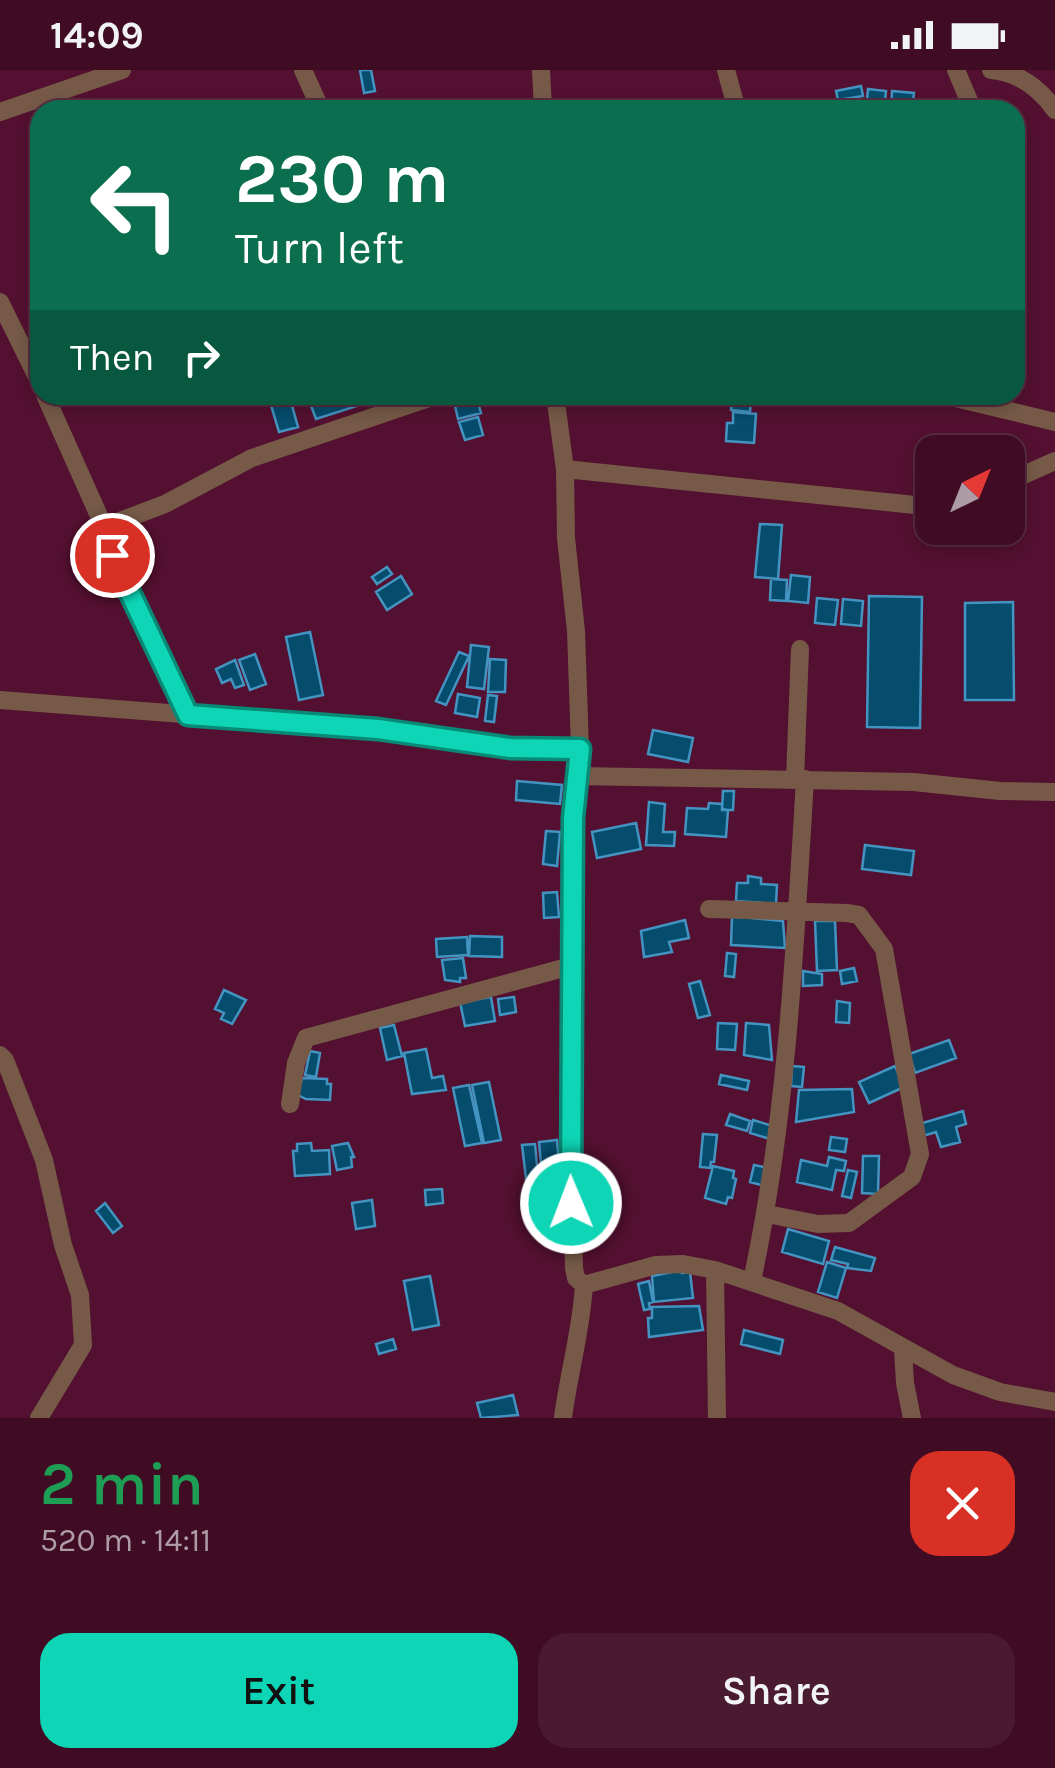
<!DOCTYPE html>
<html lang="en">
<head>
<meta charset="utf-8">
<style>
  :root { --surface:#3f0c24; --page:#4a1a31; --text:#f1f3f6; --muted:#ad9ba6; --line:#582c41; --accent:#0dd5b5 }
  body { margin:0; font-family:Karla,sans-serif; background:var(--page); color:var(--text); height:100vh; display:flex; flex-direction:column; font-size:38px; white-space:nowrap }
  * { box-sizing:border-box; margin:0 }
  p { font-size:32px; color:var(--muted) }
  .icon { flex:none; width:55px; height:55px; fill:none; stroke:currentColor; stroke-width:2; stroke-linecap:round; stroke-linejoin:round }
  .map { position:relative; height:1348px; overflow:hidden }
  .sheet { display:flex; flex-direction:column; background:var(--surface); flex:1 }
  .sheet>* { flex:none }
  .guide { position:absolute; left:30px; top:30px; width:995px; height:305px; border-radius:30px; box-shadow:0 5px 15px #0003,0 0 0 2px var(--line); background:#0b6e4f; color:#fff; overflow:hidden }
  .needle { width:65px; rotate:43deg }
  .fabs { position:absolute; left:915px; top:365px; display:grid; gap:20px }
  .fabs a { display:grid; place-items:center; width:110px; height:110px; border-radius:20px; background:var(--surface); box-shadow:0 5px 15px #0003,0 0 0 2px var(--line); font-size:50px }
  .pin { position:absolute; display:grid; place-items:center; width:85px; height:85px; color:#fff; margin:-42px; border:5px solid #fff; border-radius:50%; box-shadow:0 2px 10px #0007 }
  .me { position:absolute; width:110px; margin:-55px; rotate:359deg; stroke-linejoin:round; filter:drop-shadow(0 0 8px #0008) }
  .turn { display:flex; align-items:center; gap:35px; height:210px; padding:0 40px; font-size:45px }
  .turn .icon { width:130px; height:130px; stroke-width:2.5 }
  .turn b { display:block; font-size:70px; line-height:85px }
  .then { display:flex; align-items:center; height:95px; padding:0 40px; background:#0003; gap:20px; font-size:38px }
  .round { display:grid; place-items:center; flex:none; width:105px; height:105px; border-radius:30px; background:var(--page) }
  .summary { display:flex; align-items:center; justify-content:space-between; height:170px; padding:0 40px }
  h1 { font-size:60px; font-weight:600; line-height:75px; color:#1e9e55 }
  .button { display:flex; gap:20px; margin-top:auto; padding:20px 40px }
  .button a { flex:1; height:115px; border-radius:30px; background:var(--accent); color:#111; font-size:40px; font-weight:600; line-height:115px; text-align:center }
  .button a+a { background:var(--page); color:var(--text) }
  .status { display:flex; justify-content:space-between; align-items:center; height:70px; padding:0 50px; background:var(--surface); direction:ltr }
  .status svg { height:28px; fill:currentColor }
  .map>svg:first-child { display:block }
  .building { fill:#064c6d; stroke:#4494c1; stroke-width:2.5 }
  .lines { fill:none; stroke-linecap:round; stroke-linejoin:round }
  .minor { stroke:#765a47; stroke-width:18 }
  .route-casing { stroke:#088a76; stroke-width:25 }
  .route { stroke:#0dd5b5; stroke-width:18 }
</style>
</head>
<body>
<div class="status"><b>14:09</b><svg viewBox="0 0 49 12"><path d="M0 12V9h3v3zM5 12V6h3v6zM10 12V3h3v9zM15 12V0h3v12zM26 1h20v11H26zM47 4h2v5h-2z"/></svg></div>
<div class="map">
<svg width="1055" height="1348" viewBox="0 0 1055 1348">
  <rect width="100%" height="100%" fill="#541030"/>
  <path class="building" d="M360 0H371L375 21 364 23Z
    M861 16 863 26 838 30 836 21Z
    M868 19 886 21 884 40H866Z
    M892 21 914 23 912 40H891Z
    M268 325H289L298 357 279 362Z
    M307 325H353L357 336 316 349Z
    M462 325H476L481 343 458 349 453 327Z
    M732 326 751 328 750 342 731 340Z
    M733 342 756 344 754 373 726 371 727 353H733Z
    M478 347 483 365 465 370 459 352Z
    M760 454 782 455 778 509 755 507Z
    M387 497 392 504 377 514 372 507Z
    M791 505 810 507 808 533 788 531Z
    M401 506 412 524 387 540 376 522Z
    M771 509 787 510 786 531 770 530Z
    M869 526 922 527 920 658 867 657Z
    M817 528 838 530 835 555 815 553Z
    M843 529 863 531 861 556 841 554Z
    M1013 532 1014 630H965V533Z
    M310 562 323 625 299 630 286 567Z
    M471 575 489 577 484 619 467 617Z
    M459 582 469 586 446 635 436 631Z
    M255 584 266 614 250 620 239 590Z
    M490 589 506 590 505 622H488Z
    M235 590 244 615 235 618 231 609 222 613 216 599Z
    M458 624 480 628 477 647 455 643Z
    M488 625 497 626 494 652 485 651Z
    M653 660 693 668 688 692 648 684Z
    M517 711 562 715 560 734 516 730Z
    M723 721H734L733 740H722Z
    M649 732 665 734 663 762H675L674 776 646 775Z
    M709 733 722 734V739L728 740 726 767 685 764 687 738 708 739Z
    M636 753 641 779 597 788 592 762Z
    M546 761 560 762 557 796 543 794Z
    M865 775 914 781 911 805 862 799Z
    M748 806 761 808V814L777 815 776 834 736 831 737 813H748Z
    M557 822 559 847 544 848 543 823Z
    M732 846 783 851 785 878 731 875Z
    M685 850 689 868 669 872 672 882 644 887 641 861Z
    M815 851H835L837 900 817 901Z
    M470 866 502 867V887L469 886Z
    M467 867 468 885 437 887 436 869Z
    M727 883 736 884 734 907 725 906Z
    M463 888 466 908H460V912L445 910 442 890Z
    M854 898 857 911 842 914 840 901Z
    M803 901 822 904V915L803 916Z
    M700 911 710 945 698 948 689 914Z
    M224 920 246 930 232 954 221 949 224 943 215 939Z
    M491 927 495 951 465 956 460 932Z
    M514 927 516 942 500 945 498 929Z
    M837 931 850 933 849 953 836 952Z
    M718 953 737 954 735 980 717 979Z
    M746 953 769 955 772 990 744 985Z
    M394 955 402 986 387 990 380 958Z
    M949 970 956 988 915 1003 909 984Z
    M426 979 432 1008 443 1006 446 1020 412 1024 404 983Z
    M310 981 320 983 316 1007 305 1005Z
    M792 996 804 997 802 1017 791 1016Z
    M895 996 904 1017 869 1033 859 1012Z
    M721 1005 749 1011 747 1020 719 1014Z
    M302 1008 327 1009V1014H331L330 1030 306 1029 298 1025Z
    M489 1012 501 1070 484 1073 472 1015Z
    M469 1015 482 1073 465 1076 453 1018Z
    M852 1019 854 1042 796 1052 799 1020Z
    M963 1041 966 1054 956 1057 960 1072 941 1077 936 1062 923 1066 919 1054Z
    M730 1044 750 1051 747 1061 726 1055Z
    M753 1050 773 1056 770 1069 750 1063Z
    M703 1064 717 1065 714 1092H711L710 1098 700 1097Z
    M831 1067 847 1069 845 1082 829 1080Z
    M557 1070 559 1096 551 1097 552 1105 542 1106 539 1072Z
    M311 1073 312 1081 329 1080 330 1104 295 1106 293 1081H297V1074Z
    M348 1073 354 1087H351L352 1097 337 1100 332 1076Z
    M535 1074 539 1116 527 1117 522 1075Z
    M863 1086H879L878 1124 862 1123Z
    M829 1087 846 1091 844 1101 836 1100 832 1120 797 1112 801 1090 827 1096Z
    M754 1095 769 1098 765 1116 750 1112Z
    M713 1096 734 1101 733 1108 736 1109 732 1128 728 1127 726 1134 705 1128Z
    M848 1100 857 1102 851 1128 842 1126Z
    M586 1118H598L597 1147 585 1146Z
    M442 1119 443 1133 426 1135 425 1120Z
    M372 1130 375 1156 356 1159 352 1133Z
    M105 1133 122 1156 113 1163 96 1141Z
    M788 1159 829 1171 823 1194 782 1182Z
    M835 1177 875 1188 871 1201 847 1198 848 1194 831 1190Z
    M827 1192 846 1198 837 1228 818 1222Z
    M682 1200V1203L690 1202 693 1228 654 1232 652 1206Z
    M430 1206 439 1255 413 1260 404 1211Z
    M649 1211 653 1232 649 1233 650 1239 644 1240 638 1214Z
    M699 1236 703 1260 649 1267 648 1248H652V1237Z
    M744 1260 783 1270 780 1284 741 1274Z
    M393 1269 396 1279 379 1284 376 1274Z
    M513 1325 518 1345 481 1348 477 1333Z"/>
  <g class="lines">
    <path class="minor" d="M303 0 321 40
      M541 0 543 40
      M726 0 737 40
      M956 0 973 40
      M991 0C1018 2 1039 18 1055 40
      M0 42 122 0
      M0 232 40 313
      M45 325 104 457 112 485 188 645
      M555 325 565 399 566 468 576 561 580 679 573 722 570 1057 574 1198 576 1208 584 1215C581 1263 569 1301 563 1348
      M943 325 1055 352
      M565 399 915 435 932 434
      M1008 412 1055 391
      M104 457 165 434 252 388 438 325
      M0 630 377 659 510 677 580 679
      M577 706 914 712 1000 721 1055 722
      M795 709 800 579
      M709 839 847 843 859 845 884 879 920 1084 912 1107 849 1153 818 1154 767 1144
      M0 985 5 990 44 1090 63 1175 80 1225 83 1275 39 1348
      M290 1034 296 993 306 968 571 896
      M715 1200 717 1348
      M752 1211C787 1047 795 877 805 709
      M584 1215 656 1195 683 1194 715 1200 838 1241 953 1305 1000 1322 1055 1332
      M903 1279 905 1313 912 1348"/>
  </g>
  <g class="lines">
    <defs>
      <path id="route" d="M112 485 188 645 378 659 510 678 580 679 573 748 571 1133"/>
    </defs>
    <use href="#route" class="route-casing"/>
    <use href="#route" class="route"/>
  </g>
</svg>
<div class="fabs">
<a><svg class="needle" viewBox="-14 -14 28 28"><path d="M0-13l5 13h-10z" fill="#e53935"/><path d="M0 13l5-13h-10z" fill="#ad9ba6"/></svg></a>
</div>
<div class="pin" style="left:112px;top:485px;background:#d93025"><svg class="icon" aria-label="arrive" viewBox="0 0 24 24"><path d="M6 21V4h12l-3 4 3 4H6"/></svg></div>
<svg class="me" style="left:571px;top:1133px" viewBox="-20 -20 40 40"><circle r="17" fill="#0dd5b5" stroke="#fff" stroke-width="3"/><path d="M0-11L8 9 0 5-8 9z" fill="#fff"/></svg>
<div class="guide">
<div class="turn"><svg class="icon" aria-label="left" viewBox="0 0 24 24"><path d="M17 20v-9H6M10 6l-5 5 5 5"/></svg><div><b>230 m</b>Turn left</div></div>
<div class="then">Then<svg class="icon" aria-label="right" viewBox="0 0 24 24"><path d="M7 20v-9h11M14 6l5 5-5 5"/></svg></div>
</div>
</div>
<section class="sheet">
<div class="summary"><div><h1>2 min</h1><p>520 m · 14:11</p></div><a class="round" style="background:#d93025;color:#fff"><svg class="icon" aria-label="close" viewBox="0 0 24 24"><path d="M6 6l12 12M18 6L6 18"/></svg></a></div>
<div class="button"><a>Exit</a><a>Share</a></div>
</section>
</body>
</html>
